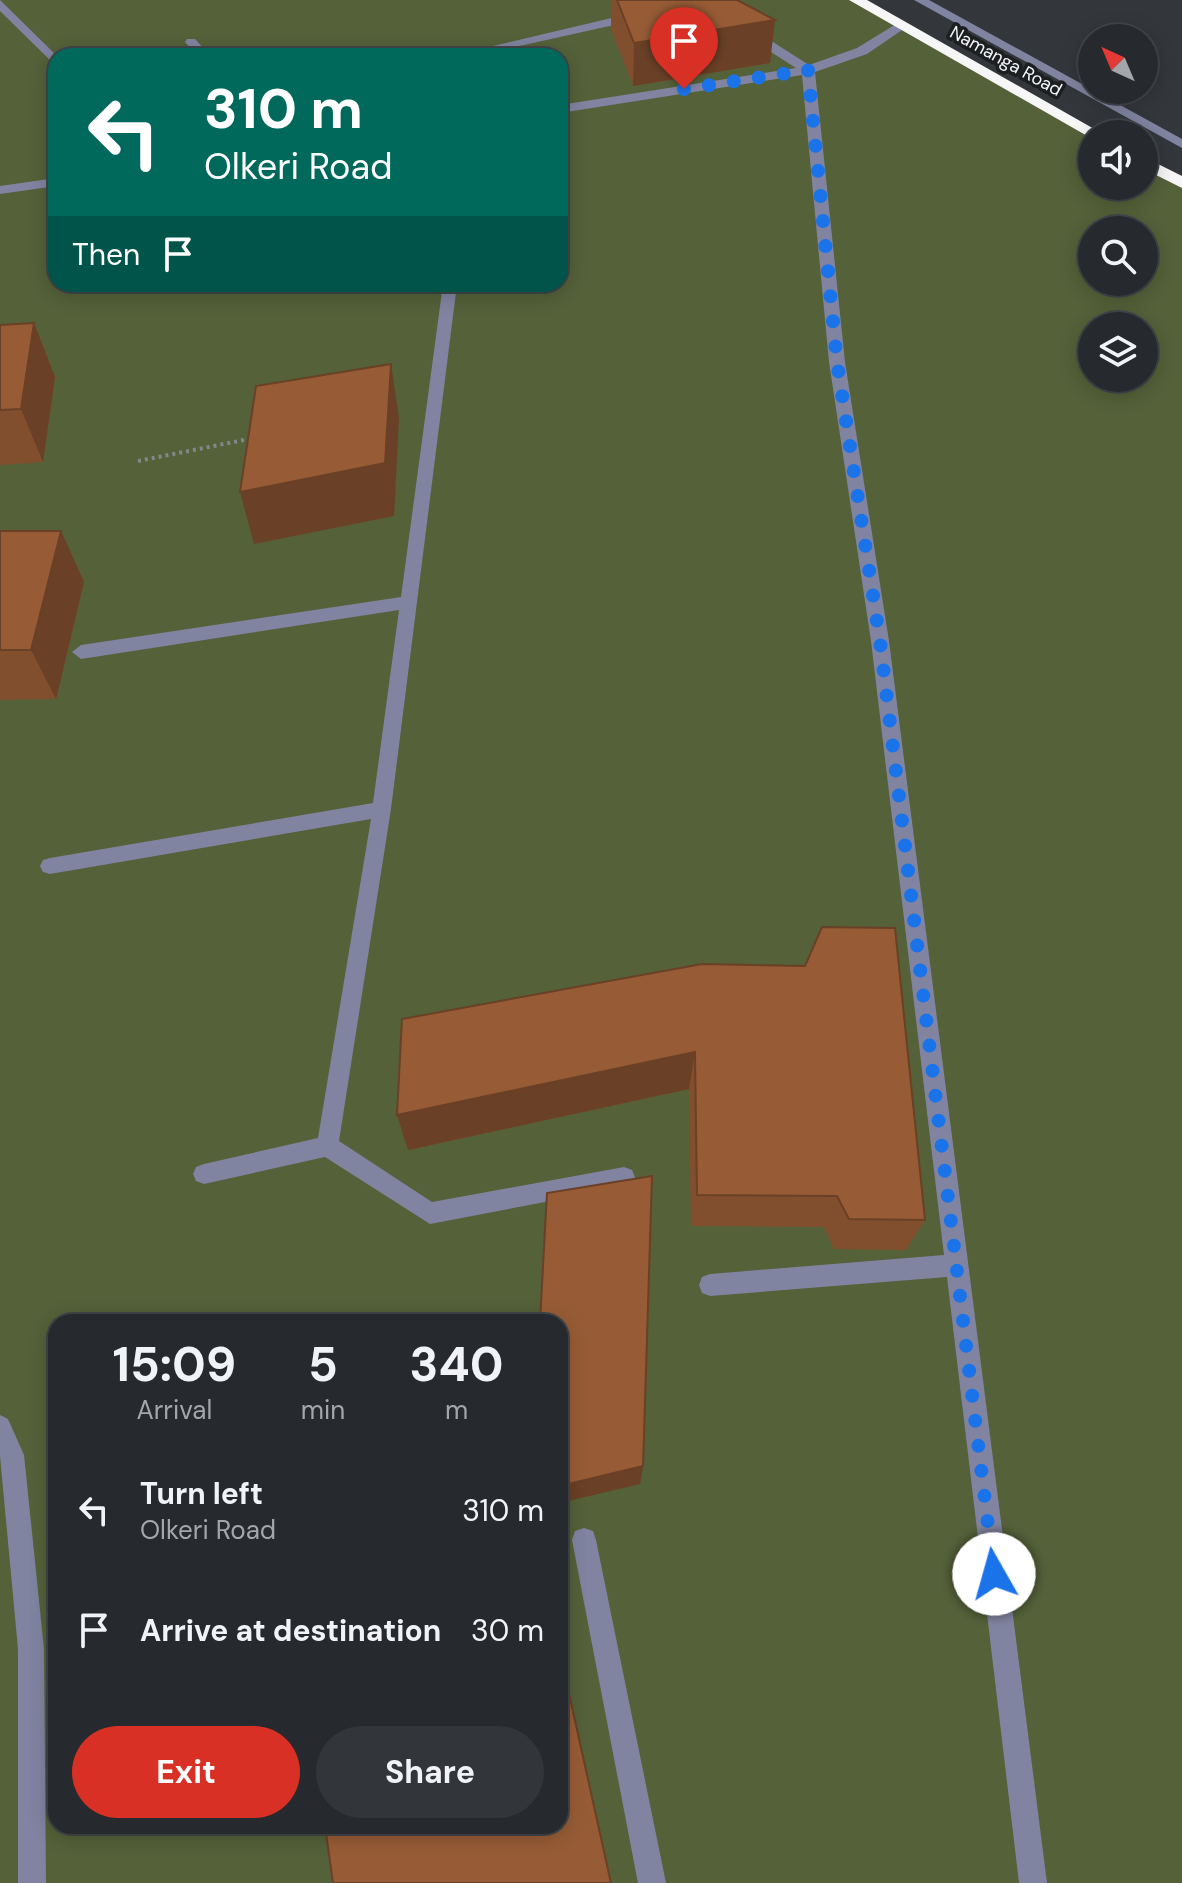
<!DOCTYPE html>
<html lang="en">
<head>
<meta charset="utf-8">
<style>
  :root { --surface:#26292d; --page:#323539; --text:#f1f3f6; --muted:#a4a6aa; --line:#424549; --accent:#d93025 }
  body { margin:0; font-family:"DM Sans",sans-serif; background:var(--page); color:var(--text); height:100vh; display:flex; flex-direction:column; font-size:30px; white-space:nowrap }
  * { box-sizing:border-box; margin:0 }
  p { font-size:26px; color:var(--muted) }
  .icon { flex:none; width:44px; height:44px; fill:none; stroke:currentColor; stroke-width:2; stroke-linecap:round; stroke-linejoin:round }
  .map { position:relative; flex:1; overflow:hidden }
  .details { position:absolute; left:48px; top:1314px; width:520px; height:520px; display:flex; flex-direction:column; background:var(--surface); border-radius:24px; box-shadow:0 4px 20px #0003,0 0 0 2px var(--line) }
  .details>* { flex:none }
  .top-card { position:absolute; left:48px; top:48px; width:520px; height:244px; border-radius:24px; box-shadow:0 4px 20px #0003,0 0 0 2px var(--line); background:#00695c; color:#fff; overflow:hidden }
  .needle { width:52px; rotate:316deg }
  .controls { position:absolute; left:1078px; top:24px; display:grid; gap:16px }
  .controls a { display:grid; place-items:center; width:80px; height:80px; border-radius:50%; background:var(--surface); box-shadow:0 4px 20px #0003,0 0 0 2px var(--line); font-size:40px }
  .pin { position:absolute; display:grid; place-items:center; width:68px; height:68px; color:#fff; margin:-82px -34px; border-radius:50% 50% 50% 0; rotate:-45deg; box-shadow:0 0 8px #0007 }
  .pin .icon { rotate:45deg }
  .me { position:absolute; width:88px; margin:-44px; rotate:353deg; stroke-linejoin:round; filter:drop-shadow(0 0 6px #0008) }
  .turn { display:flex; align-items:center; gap:28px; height:168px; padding:0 24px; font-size:36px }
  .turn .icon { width:104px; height:104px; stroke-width:2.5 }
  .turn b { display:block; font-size:56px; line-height:68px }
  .then { display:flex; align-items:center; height:76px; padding:0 24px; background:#0003; gap:16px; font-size:30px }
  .eta { display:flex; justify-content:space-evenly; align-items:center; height:136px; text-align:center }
  .eta b { font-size:48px; font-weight:700; line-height:56px }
  .cta { display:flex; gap:16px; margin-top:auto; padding:16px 24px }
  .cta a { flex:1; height:92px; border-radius:48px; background:var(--accent); color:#fff; font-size:32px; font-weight:700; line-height:92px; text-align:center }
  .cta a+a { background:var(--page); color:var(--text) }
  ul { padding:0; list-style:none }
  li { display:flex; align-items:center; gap:24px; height:120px; padding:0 24px }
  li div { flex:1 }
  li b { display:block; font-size:30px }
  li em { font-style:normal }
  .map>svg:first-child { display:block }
  .green { fill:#546139; fill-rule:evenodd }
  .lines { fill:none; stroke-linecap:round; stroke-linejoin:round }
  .path { stroke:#83868b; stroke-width:4; stroke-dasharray:3 4; stroke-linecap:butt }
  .minor { fill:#8184a0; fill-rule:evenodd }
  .highway { fill:#f6f6f6; fill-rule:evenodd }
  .wall { fill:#824f2e }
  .shaded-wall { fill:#6a4026 }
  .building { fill:#975c36; stroke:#6a4026; stroke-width:2 }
  .route { stroke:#1a73e8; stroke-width:14; stroke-dasharray:0 25.2 }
  .labels { text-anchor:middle; stroke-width:7; stroke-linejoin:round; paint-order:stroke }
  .far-street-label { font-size:18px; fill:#f2f5f8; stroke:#1c1e20 }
</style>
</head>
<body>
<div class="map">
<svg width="1182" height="1883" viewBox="0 0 1182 1883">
  <rect width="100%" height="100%" fill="#33373c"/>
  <path class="green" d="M0 0H850L1092 136V186H1144V166L1182 187V1883H0ZM56 56H560V284H56ZM1092 230H1144V282H1092ZM1092 326H1144V378H1092ZM56 1322H560V1826H56Z"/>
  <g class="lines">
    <path class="path" d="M138 461 254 438"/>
    <path class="minor" d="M0 0 57 56 56 66 0 11Z
      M914 0H929L1182 139V148Z
      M637 12 641 13V19L474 56H451Z
      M901 21 907 25 905 28 867 54 815 72 845 362 889 641 1047 1883H1019L947 1277 710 1296 702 1293 699 1285 702 1277 710 1274 944 1255 871 641 829 362 802 75 560 113V105L796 68 746 36V30H754L809 65 857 48Z
      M187 39H195L211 56H198L185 42Z
      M56 178V186L0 194V186Z
      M443 284H457L391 809 339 1141 432 1202 624 1167 632 1170 635 1177 632 1184 624 1187 430 1224 325 1157 204 1184 196 1181 193 1174 196 1167 204 1164 318 1138 371 819 50 874 43 872 40 866 43 860 50 858 373 803 399 610 81 659 72 652 81 645 401 597Z
      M0 1415 8 1419 24 1455 44 1649 46 1883H18V1649L0 1456Z
      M584 1528 593 1531 596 1540 666 1883H638L572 1540 575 1531Z"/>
    <path class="highway" d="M849 0H867L1103 134H1092V138L1089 137Z
      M1144 157 1182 176V188L1144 169Z"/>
  </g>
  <path class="wall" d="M611 0H737L770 63 633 86 611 29Z
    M34 323 55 377 43 462 0 465V325Z
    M0 531H61L84 582 56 699 0 700Z
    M702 964 925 1220 906 1250 834 1249 824 1227 691 1226 689 1089 408 1150 397 1115Z"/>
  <path class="shaded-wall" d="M775 20 770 63 633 86 634 43Z
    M34 323 55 377 43 462 21 409Z
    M391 364 399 418 394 516 254 544 240 492Z
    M61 531 84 582 56 699 31 650Z
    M695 1052 689 1089 408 1150 397 1115Z
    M643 1466 640 1484 560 1503V1486Z"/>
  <path class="building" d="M617 0H737L775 20 634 43Z
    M34 323 21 409 0 410V325Z
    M391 364 385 463 240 492 256 386Z
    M0 531H61L31 650H0Z
    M822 927 895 928 925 1220 849 1219 837 1196 697 1195 695 1052 397 1115 402 1019 702 964 805 966Z
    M652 1176 643 1466 560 1486V1322H540L547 1193Z
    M560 1653 611 1883H333L325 1826H560Z"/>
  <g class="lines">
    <path class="route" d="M684 89 808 70 837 362 880 641 994 1574"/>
  </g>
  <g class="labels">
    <g class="far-street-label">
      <text transform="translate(1006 61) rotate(29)" y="6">Namanga Road</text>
    </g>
  </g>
</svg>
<div class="controls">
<a><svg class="needle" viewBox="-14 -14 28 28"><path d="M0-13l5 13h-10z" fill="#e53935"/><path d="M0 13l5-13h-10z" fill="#a4a6aa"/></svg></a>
<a><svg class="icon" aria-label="sound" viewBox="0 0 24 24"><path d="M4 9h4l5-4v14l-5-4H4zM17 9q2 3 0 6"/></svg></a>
<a><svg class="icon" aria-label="search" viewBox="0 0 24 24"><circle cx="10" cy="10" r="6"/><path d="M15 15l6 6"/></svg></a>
<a><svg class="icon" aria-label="layers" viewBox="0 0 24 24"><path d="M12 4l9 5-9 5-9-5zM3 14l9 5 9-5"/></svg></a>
</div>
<div class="pin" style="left:684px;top:89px;background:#d93025"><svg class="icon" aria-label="arrive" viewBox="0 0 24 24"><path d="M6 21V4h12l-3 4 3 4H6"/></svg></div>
<svg class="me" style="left:994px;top:1574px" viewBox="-20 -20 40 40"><circle r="19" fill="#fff"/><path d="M0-13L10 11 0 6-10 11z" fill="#1a73e8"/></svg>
<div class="top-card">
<div class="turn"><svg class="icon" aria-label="left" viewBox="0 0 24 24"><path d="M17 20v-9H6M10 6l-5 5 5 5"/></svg><div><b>310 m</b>Olkeri Road</div></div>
<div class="then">Then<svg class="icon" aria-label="arrive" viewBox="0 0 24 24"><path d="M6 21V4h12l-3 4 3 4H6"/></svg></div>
</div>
<section class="details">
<div class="eta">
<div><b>15:09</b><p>Arrival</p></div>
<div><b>5</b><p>min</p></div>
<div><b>340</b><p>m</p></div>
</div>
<ul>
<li><svg class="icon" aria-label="left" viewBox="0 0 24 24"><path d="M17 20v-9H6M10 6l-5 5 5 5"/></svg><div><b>Turn left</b><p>Olkeri Road</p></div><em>310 m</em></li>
<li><svg class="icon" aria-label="arrive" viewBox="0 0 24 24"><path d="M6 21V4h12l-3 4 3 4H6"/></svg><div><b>Arrive at destination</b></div><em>30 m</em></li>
</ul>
<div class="cta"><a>Exit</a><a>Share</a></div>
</section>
</div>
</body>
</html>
